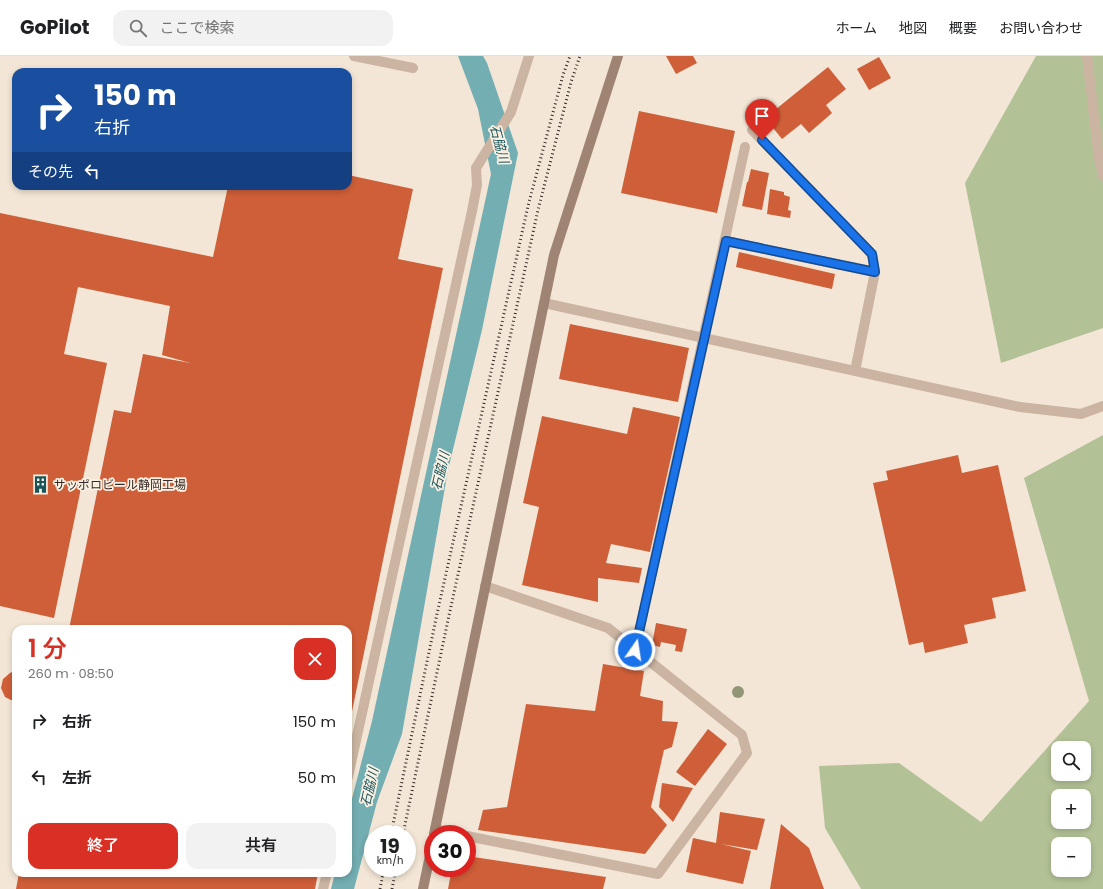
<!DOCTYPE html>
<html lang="ja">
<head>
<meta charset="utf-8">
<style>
  :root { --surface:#fff; --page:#f2f2f2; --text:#202124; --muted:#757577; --line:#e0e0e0; --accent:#d93025 }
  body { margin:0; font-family:Poppins,"Noto Sans JP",sans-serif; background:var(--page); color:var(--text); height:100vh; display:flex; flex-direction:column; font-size:15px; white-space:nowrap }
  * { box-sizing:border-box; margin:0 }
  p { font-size:13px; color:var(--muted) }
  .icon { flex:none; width:22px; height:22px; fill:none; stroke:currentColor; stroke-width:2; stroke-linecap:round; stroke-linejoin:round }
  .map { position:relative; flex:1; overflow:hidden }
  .side { position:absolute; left:12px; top:569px; width:340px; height:252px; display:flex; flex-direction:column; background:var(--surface); border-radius:12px; box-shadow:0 2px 6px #0003 }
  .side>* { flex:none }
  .banner { position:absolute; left:12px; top:12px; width:340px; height:122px; border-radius:12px; box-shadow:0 2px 6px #0003; background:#1a4fa0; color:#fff; overflow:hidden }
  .tools { position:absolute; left:1051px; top:685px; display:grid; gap:8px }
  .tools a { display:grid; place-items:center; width:40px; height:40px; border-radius:8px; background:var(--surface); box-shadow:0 2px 6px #0003; font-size:20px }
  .speed { position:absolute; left:364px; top:769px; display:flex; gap:8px; font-size:20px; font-weight:700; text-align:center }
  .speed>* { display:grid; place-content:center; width:52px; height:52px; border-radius:50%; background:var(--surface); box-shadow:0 2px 6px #0003; line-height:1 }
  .speed small { font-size:10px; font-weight:400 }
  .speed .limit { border:6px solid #d22; background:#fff; color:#111 }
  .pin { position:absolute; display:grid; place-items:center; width:34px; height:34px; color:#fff; margin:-41px -17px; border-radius:50% 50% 50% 0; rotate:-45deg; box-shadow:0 0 4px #0007 }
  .pin .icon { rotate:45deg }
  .me { position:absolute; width:44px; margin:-22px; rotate:13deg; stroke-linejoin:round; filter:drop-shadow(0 0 3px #0008) }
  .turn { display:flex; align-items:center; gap:14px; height:84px; padding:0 16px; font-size:18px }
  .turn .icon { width:52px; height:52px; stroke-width:2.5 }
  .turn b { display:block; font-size:28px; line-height:34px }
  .then { display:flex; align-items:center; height:38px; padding:0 16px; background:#0003; gap:8px; font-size:15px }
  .round { display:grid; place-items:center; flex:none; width:42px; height:42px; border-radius:12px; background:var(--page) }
  .summary { display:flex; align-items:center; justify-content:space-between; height:68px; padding:0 16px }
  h1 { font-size:24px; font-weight:600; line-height:30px; color:var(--accent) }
  .primary-button { display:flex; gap:8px; margin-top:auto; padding:8px 16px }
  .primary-button a { flex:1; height:46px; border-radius:12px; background:var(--accent); color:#fff; font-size:16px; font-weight:600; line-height:46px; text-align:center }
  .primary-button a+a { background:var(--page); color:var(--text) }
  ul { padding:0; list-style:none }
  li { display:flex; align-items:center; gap:12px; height:56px; padding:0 16px }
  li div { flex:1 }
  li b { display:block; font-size:15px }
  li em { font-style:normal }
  header { display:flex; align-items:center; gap:24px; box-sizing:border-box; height:56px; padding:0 20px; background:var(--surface); border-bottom:1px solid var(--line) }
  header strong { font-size:19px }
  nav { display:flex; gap:22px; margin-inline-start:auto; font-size:14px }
  .search { width:280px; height:36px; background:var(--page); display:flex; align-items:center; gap:10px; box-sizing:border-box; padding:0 14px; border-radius:12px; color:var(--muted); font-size:15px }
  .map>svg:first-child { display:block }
  .green { fill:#b3c296; fill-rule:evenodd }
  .water { fill:#73aeb2 }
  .building { fill:#cf5f38 }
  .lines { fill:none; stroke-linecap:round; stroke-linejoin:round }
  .lane { stroke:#cbb5a2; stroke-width:10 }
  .street { stroke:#cbb5a2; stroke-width:10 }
  .secondary { stroke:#9f8473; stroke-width:10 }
  .rail { stroke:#352a25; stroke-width:3; stroke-dasharray:1 3; stroke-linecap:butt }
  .tree { fill:#929676 }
  .route-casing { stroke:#114b97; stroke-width:10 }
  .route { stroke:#1a73e8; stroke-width:7 }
  .labels { text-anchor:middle; stroke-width:3.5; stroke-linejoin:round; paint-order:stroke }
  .poi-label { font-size:12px; fill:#352a25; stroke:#faf0e3; text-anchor:start }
  .water-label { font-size:13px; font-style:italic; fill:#185459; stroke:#faf0e3 }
</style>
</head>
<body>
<header>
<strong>GoPilot</strong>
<div class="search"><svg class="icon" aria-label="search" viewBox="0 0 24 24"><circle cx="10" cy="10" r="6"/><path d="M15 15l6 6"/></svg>ここで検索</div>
<nav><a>ホーム</a><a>地図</a><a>概要</a><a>お問い合わせ</a></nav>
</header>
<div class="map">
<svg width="1103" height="833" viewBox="0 0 1103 833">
  <rect width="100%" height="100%" fill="#f3e6d6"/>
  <path class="green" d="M1036 0H1103V272L1001 307 965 127Z
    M1103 379V833H861L825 772 819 710 899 707 981 766 1089 645 1024 422ZM1058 692H1084V718H1058ZM1058 740H1084V766H1058ZM1058 788H1084V814H1058Z"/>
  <path class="water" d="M458 0H483L487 7 518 97 482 274 448 414 402 678 377 746 354 833H331L335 817H348V758L372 665 491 118 478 53Z"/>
  <path class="building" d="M666 0H693L697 7 676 18Z
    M879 1 891 22 869 34 857 13Z
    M828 11 846 33 826 49 832 57 809 77 801 68 782 83 765 62Z
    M639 55 735 75 717 157 621 137Z
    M751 113 769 117 762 154 742 150 747 126H748Z
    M348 119 413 133 398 203 443 212 349 670 348 573H69L114 354 131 357 143 298 190 307 162 299 170 250 78 231 64 298 107 307 54 562 0 550V157L213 201 228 130H348Z
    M770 133 784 136V139L790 141 788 154 791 155 790 162 767 158Z
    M739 196 835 218 832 233 736 211Z
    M570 268 689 292 678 346 559 323Z
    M633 351 680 361 650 496 611 488 606 507 642 512 639 527 598 522V546L522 529 539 451 523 447 542 360 627 378Z
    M958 399 962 417 998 409 1026 535 992 542 996 562 964 569 968 587 925 597 923 586 909 589 873 427 888 424 886 415Z
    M656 567 687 573 682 596 675 595 676 589 661 586 660 591 652 589Z
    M603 608 644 615 640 640 663 645 662 665 678 666 672 691 664 694 651 751 667 769 645 798 478 774 483 754 507 751 526 648 595 655Z
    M14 615H16V646H15L5 641 1 632 3 623 10 617Z
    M708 673 727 688 695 730 676 716Z
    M662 727 693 732 673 766 659 751Z
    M720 756 765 763 757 794 721 788 751 795 743 828 686 816 693 782 716 787Z
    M781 768 809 792 824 833H770Z
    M467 800 606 821 603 833H448L452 812H467Z
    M19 817H318L315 833H16Z"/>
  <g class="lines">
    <path class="lane" d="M354 0 413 12"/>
    <path class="street" d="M1087 0 1099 103 1103 120
      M752 74 872 198 875 216 855 315
      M726 185 875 216
      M544 247 1020 351 1081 358 1103 350
      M635 594 745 91
      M348 721 472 155 477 129 476 112 511 56 529 0
      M435 773 459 778
      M467 780 658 818 747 697 742 679 608 572 485 530
      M323 833 327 817"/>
    <path class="secondary" d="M434 778 554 199 618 0
      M423 833 433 785"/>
    <path class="rail" d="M391 778 437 558 528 150 563 19 570 0
      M403 778 448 564 538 154 571 26 580 0
      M380 833 384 812
      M392 833 396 812"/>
  </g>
  <circle class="tree" cx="738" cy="636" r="6"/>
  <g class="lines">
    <defs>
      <path id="route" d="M635 594 726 185 875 216 872 198 762 84"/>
    </defs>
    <use href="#route" class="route-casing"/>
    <use href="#route" class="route"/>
  </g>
  <defs>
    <symbol id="building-bare" viewBox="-9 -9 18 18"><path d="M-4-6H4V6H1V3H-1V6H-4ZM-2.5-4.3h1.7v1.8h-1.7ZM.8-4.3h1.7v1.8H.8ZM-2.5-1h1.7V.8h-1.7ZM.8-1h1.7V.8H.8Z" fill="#185459" stroke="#faf0e3" stroke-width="2.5" paint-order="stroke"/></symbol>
  </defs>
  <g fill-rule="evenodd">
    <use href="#building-bare" x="28" y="416" width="25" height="25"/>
  </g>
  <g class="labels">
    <g class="poi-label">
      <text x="54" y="433">サッポロビール静岡工場</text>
    </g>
    <g class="water-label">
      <text transform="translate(500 88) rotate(75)" y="5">石脇川</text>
      <text transform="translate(440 415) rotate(-77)" y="5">石脇川</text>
      <text transform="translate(369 731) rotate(-77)" y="5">石脇川</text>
    </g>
  </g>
</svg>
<div class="tools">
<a><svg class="icon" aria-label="search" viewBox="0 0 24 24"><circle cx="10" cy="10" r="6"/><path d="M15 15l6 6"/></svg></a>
<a>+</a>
<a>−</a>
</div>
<div class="speed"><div>19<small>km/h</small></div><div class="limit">30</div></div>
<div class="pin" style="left:762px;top:84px;background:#d93025"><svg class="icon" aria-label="arrive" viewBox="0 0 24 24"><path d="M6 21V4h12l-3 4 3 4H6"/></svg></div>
<svg class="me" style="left:635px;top:594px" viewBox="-20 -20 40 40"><circle r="17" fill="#1a73e8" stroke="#fff" stroke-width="3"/><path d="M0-11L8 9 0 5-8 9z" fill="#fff"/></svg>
<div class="banner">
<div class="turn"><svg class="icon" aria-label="right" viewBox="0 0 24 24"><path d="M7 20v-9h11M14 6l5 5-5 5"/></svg><div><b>150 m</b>右折</div></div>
<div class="then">その先<svg class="icon" aria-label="left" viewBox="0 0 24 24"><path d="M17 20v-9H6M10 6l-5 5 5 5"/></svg></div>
</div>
<section class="side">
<div class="summary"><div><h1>1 分</h1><p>260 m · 08:50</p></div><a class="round" style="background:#d93025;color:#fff"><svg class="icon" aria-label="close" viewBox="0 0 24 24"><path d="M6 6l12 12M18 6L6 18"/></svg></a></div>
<ul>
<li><svg class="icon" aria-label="right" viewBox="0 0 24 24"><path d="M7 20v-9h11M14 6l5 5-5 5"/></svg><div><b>右折</b></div><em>150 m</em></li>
<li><svg class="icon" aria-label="left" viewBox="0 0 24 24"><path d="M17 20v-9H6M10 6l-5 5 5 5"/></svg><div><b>左折</b></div><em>50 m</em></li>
</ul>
<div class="primary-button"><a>終了</a><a>共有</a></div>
</section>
</div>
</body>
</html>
